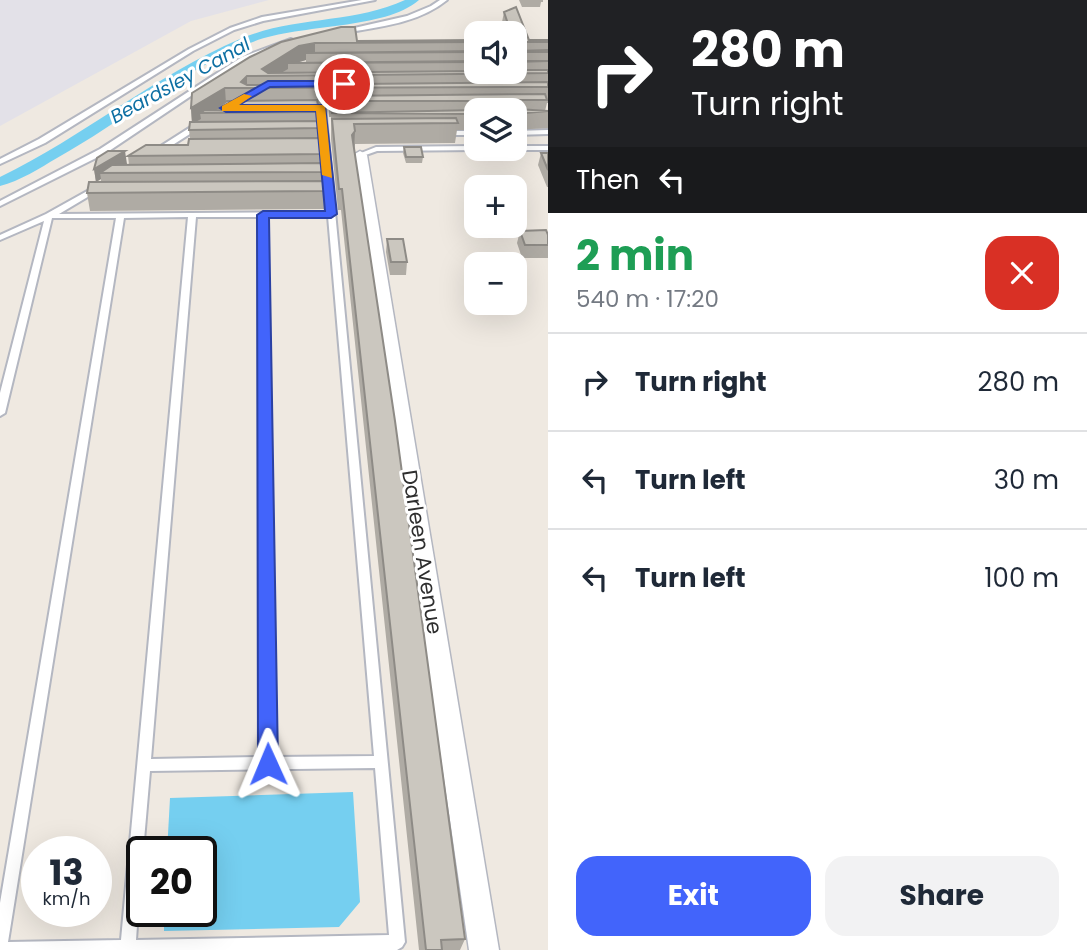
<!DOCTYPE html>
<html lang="en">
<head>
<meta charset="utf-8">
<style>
  :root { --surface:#fff; --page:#f2f2f3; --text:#1f2937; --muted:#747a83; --line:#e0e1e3; --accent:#4264fb }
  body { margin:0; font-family:Poppins,sans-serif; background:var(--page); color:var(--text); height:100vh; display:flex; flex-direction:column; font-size:26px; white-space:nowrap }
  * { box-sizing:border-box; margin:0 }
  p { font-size:23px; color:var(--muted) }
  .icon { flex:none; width:38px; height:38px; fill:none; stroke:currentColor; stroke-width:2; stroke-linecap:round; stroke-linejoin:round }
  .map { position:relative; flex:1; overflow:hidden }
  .details { display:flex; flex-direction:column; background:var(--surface); width:539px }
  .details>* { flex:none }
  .hud { background:#202124; color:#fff; overflow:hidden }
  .buttons { position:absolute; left:464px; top:21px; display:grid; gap:14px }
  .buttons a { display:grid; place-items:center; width:63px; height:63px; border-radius:14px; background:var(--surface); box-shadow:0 7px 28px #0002; font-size:35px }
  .speed { position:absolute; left:21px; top:836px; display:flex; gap:14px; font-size:35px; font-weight:700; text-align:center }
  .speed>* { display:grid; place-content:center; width:91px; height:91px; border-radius:50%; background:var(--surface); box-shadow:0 7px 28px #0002; line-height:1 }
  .speed small { font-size:18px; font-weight:400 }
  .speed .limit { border:4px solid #111; border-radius:10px; background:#fff; color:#111 }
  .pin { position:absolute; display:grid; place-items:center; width:60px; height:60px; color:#fff; margin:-30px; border:4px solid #fff; border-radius:50%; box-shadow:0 2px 7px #0007 }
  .me { position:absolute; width:77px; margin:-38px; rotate:359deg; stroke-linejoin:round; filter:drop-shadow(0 0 5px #0008) }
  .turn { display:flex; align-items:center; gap:24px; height:147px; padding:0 28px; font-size:32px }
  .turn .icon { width:91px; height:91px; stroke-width:2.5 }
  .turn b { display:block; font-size:49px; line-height:60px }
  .then { display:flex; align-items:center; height:66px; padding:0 28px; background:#0003; gap:14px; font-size:26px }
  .round { display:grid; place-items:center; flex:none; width:74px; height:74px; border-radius:21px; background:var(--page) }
  .overview { display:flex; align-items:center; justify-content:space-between; height:119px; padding:0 28px }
  h1 { font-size:42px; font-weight:700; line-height:52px; color:#1e9e55 }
  .button { display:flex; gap:14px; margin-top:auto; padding:14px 28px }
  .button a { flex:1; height:80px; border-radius:21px; background:var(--accent); color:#fff; font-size:28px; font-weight:700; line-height:80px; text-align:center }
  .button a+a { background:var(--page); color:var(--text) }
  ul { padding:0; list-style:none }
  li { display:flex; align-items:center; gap:21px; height:98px; padding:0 28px; border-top:2px solid var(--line) }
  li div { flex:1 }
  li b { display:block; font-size:26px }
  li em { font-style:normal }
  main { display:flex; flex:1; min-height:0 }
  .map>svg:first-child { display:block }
  .industrial { fill:#e3e1e8 }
  .water { fill:#75cff0 }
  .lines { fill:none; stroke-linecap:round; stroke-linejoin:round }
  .canal { fill:#75cff0; fill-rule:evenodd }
  .lane-casing { stroke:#b4b7c1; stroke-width:4 }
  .street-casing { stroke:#b4b7c1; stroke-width:3 }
  .lane { fill:#fff; fill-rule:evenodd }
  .street { fill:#fff; fill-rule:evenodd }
  .wall { fill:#afaba4; fill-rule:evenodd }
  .shaded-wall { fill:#8e8b86 }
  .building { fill:#cbc7bf; stroke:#8e8b86; stroke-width:2 }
  .route { fill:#4264fb; stroke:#2b41a3; stroke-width:2 }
  .slow { fill:#f59e0b }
  .labels { text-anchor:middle; stroke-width:6; stroke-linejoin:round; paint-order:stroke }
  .far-water-label { font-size:19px; font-style:italic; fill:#0d6fa3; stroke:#fff }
  .street-label { font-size:21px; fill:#2e2e2e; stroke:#fff }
</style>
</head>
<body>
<main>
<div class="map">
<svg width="548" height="950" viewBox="0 0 548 950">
  <rect width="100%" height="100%" fill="#efe9e1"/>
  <path class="industrial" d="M0 0H269L191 21 0 126Z"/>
  <path class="water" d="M353 792 360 902 339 927 164 931V912H201V852H167L170 798Z"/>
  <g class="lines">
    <path class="canal" d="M405 0H419C383 31 297 23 250 43 181 71 122 122 57 158 40 168 20 181 0 186V177C83 137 155 75 240 39 293 16 353 24 405 0Z"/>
    <defs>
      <path id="lane" d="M362 0H375L263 21 234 30 193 51 45 143 0 164V159L39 139 189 49 230 28 262 17Z
        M440 0H447C419 23 379 27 344 33L341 31 407 16 431 6Z
        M291 39 294 41 293 42 246 59 106 153 0 206V201L100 149 242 57Z
        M322 105 325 107 405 942 402 947 397 950H0V903L116 218H52L5 413 0 416V393L44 221 0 240V235L46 214 98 185H101V189L59 214 327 212 319 107ZM328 216 374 756 275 757 267 217ZM188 217 121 940 8 942 124 218ZM196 217H259L261 757 151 759ZM375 768 389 935 136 940 142 852H143L150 771Z
        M197 123 204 125 160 153 153 151Z
        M548 130V134L514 135V131Z
        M442 131H476V135H442Z
        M476 146V149L479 150 377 151 360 157 356 155 376 147Z
        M514 146H548V150H511L514 149Z"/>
      <path id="street" d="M360 151 367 155 499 950H469L353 155Z"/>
    </defs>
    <use href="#lane" class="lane-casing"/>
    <use href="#street" class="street-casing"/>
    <use href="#lane" class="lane"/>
    <use href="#street" class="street"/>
  </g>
  <path class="wall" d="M519 0H543V2H541L540 7H522Z
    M504 12 529 40H548V103H547L545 111H548V128L514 130V110H476V130H457L455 143 355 144 354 151 465 939 460 950H419L341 210H338L331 139V117H329V104H317L322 154 321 163 324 172V181L325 191 324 209 90 211 87 193 101 182V179L96 182 94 169 127 164 124 165H129L128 156 188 145 190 139 189 130 192 122 191 108 281 42 476 40V72H514V33H503L501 27ZM306 60V63H296L299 62Z
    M404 147 423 157 422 163H406L403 153Z
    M541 153H548V187H547L538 165Z
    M520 231 548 235V258H522L517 243Z
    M387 239 407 262 406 275H390L386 252Z"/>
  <path class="shaded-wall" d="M315 43V53H306V60L296 63H288V69L276 76H262V69L299 46Z
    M247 76V88L241 82Z
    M225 88 226 104 220 106V108L212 112 200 113 201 119 192 124 191 108Z
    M355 131 354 151 352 135Z
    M125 151 127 164 111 173H100L101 179 96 182 94 169Z"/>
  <path class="building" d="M516 7 529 40H548V42H517L514 44V33H511L504 12Z
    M341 27H355L357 41 476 40V42L315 43 299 46 262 69 268 73 476 71V72H514V70H548V73L247 76 241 82 247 85 548 82V87L225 88 191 108 192 93 250 57 281 42Z
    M514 45 517 51 548 50V52H514Z
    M476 51V52L306 53Z
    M476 61V62L288 63Z
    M514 61H548L514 62Z
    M545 94 547 100H517L515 107 517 109 548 111 515 114 514 110H477H479L481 104 479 101H330V96Z
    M317 100 318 105 220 106 227 101Z
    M205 110 319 112 200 113Z
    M476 110V114L331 113Z
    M456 118 458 123 354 124 355 131 352 135 395 421 465 939 441 940 442 950H426L342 189H339L332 119Z
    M319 121 320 128 189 130 190 122Z
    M320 138 322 154 128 156 146 145H188L189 139Z
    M404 147H421L423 157H406Z
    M108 151H125L94 169 97 158Z
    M541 153H548V170Z
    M323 163 324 172 100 173 112 165Z
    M324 181 325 191 87 193 89 182Z
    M546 230 548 235V245H525L520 231Z
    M387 239H403L407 262H391Z"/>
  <path class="route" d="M344 81 349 84 348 86 270 87 239 105H325L337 214 331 218H269L278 764 275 770 268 773 261 770 258 764 257 215 263 211H325L316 111 226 112 220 108 268 81Z"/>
  <path class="slow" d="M244 94 252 96 239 105H325L332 178 322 175 316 111H222V106Z"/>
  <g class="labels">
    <g class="far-water-label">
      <text transform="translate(180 80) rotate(-29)" y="7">Beardsley Canal</text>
    </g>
    <g class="street-label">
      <text transform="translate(422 552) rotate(81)" y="7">Darleen Avenue</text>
    </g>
  </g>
</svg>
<div class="buttons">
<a><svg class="icon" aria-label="sound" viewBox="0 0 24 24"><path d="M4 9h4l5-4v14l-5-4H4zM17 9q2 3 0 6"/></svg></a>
<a><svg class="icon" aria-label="layers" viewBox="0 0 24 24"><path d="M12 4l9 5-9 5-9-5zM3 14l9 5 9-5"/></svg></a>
<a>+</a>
<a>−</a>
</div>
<div class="speed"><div>13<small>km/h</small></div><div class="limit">20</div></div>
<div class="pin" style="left:344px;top:84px;background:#d93025"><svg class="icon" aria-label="arrive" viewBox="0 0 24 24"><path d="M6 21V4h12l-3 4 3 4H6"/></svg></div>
<svg class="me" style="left:268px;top:764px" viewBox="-20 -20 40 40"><path d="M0-17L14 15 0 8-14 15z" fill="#4264fb" stroke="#fff" stroke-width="4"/></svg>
</div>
<section class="details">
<div class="hud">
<div class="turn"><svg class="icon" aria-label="right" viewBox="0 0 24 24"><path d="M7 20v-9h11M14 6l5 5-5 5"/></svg><div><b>280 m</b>Turn right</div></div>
<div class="then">Then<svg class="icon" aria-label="left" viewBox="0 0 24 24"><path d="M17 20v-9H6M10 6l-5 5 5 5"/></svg></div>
</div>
<div class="overview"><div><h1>2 min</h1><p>540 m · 17:20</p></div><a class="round" style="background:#d93025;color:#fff"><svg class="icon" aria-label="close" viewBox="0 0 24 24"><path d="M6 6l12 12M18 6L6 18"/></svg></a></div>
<ul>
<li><svg class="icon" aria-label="right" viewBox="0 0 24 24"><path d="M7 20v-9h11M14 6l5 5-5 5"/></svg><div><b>Turn right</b></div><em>280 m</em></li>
<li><svg class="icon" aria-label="left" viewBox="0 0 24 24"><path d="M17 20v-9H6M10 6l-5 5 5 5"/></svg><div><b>Turn left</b></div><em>30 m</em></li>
<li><svg class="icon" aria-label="left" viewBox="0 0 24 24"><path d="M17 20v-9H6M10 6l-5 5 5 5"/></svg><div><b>Turn left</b></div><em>100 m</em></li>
</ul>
<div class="button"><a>Exit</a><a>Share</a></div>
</section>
</main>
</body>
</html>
